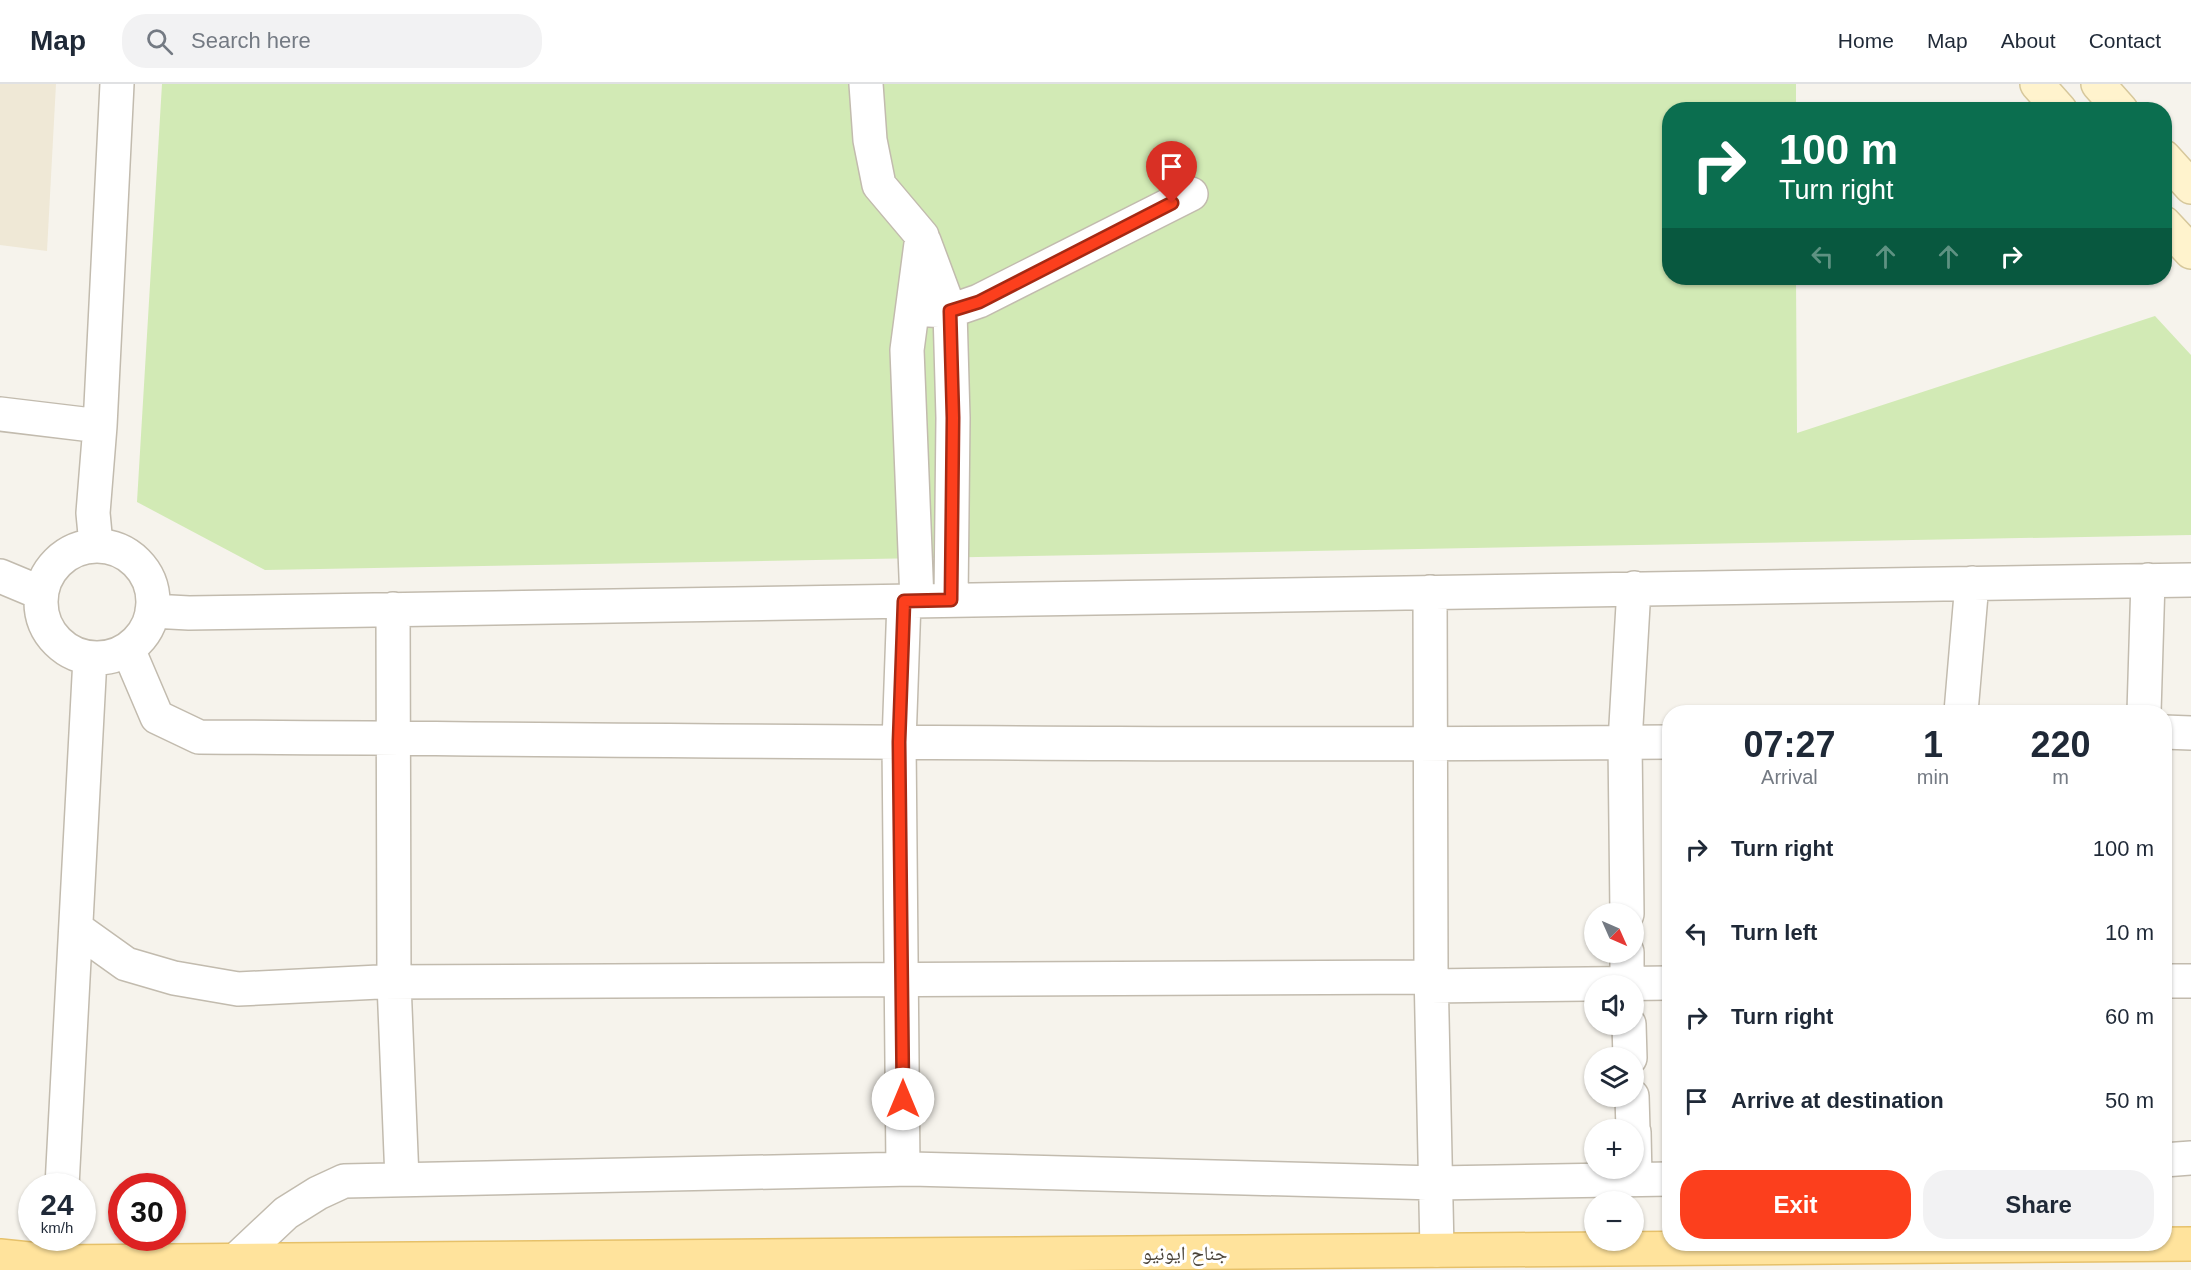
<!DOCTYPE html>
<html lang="en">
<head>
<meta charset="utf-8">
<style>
  :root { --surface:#fff; --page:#f2f2f3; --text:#1f2937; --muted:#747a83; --line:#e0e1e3; --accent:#fc3f1d }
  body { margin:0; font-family:Helvetica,"Noto Naskh Arabic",sans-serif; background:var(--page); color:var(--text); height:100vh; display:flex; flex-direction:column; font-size:22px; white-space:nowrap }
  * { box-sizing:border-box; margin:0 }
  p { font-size:20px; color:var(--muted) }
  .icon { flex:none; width:33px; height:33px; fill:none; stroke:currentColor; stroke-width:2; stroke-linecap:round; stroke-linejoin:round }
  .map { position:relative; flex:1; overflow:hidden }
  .drawer { position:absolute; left:1662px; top:621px; width:510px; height:546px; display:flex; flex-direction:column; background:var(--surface); border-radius:24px; box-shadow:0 2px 4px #0004 }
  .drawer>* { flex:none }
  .top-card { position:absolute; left:1662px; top:18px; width:510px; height:183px; border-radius:24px; box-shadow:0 2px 4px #0004; background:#0b6e4f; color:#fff; overflow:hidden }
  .needle { width:39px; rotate:135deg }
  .controls { position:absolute; left:1584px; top:819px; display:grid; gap:12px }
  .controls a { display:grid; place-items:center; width:60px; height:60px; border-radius:50%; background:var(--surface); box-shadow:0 2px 4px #0004; font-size:30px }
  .speed { position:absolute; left:18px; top:1089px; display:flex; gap:12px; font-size:30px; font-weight:700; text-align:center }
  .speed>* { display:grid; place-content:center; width:78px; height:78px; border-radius:50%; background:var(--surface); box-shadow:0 2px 4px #0004; line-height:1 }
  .speed small { font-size:15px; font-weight:400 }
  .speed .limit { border:9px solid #d22; background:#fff; color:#111 }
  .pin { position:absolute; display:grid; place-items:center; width:51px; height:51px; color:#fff; margin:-62px -26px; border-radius:50% 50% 50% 0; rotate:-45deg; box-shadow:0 0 6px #0007 }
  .pin .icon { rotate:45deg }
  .me { position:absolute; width:66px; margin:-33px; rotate:0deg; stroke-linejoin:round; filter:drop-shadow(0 0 4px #0008) }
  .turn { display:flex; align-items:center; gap:21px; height:126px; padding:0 18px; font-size:27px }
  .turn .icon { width:78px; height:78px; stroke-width:2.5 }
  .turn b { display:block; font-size:42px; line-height:51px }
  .lanes { display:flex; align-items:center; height:57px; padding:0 18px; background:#0003; justify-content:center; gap:30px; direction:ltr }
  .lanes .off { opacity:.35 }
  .eta { display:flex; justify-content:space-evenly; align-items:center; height:102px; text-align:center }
  .eta b { font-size:36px; font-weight:700; line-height:42px }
  .cta { display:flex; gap:12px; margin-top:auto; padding:12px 18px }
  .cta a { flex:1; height:69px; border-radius:24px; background:var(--accent); color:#fff; font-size:24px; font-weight:700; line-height:69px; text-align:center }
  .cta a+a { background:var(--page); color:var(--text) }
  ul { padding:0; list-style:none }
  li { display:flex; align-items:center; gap:18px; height:84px; padding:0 18px }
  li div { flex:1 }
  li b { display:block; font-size:22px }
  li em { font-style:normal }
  header { display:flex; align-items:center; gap:36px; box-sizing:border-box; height:84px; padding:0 30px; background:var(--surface); border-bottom:2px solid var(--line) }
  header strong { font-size:28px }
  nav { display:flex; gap:33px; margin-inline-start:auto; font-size:21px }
  .search { width:420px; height:54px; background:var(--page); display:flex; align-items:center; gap:15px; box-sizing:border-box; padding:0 21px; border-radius:24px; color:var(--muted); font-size:22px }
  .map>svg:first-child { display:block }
  .education { fill:#efe8d6 }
  .green { fill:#d2eab5 }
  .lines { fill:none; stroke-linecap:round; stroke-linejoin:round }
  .minor-casing { stroke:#c2bbae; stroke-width:36 }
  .secondary-casing { stroke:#d6c79b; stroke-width:36 }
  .primary-casing { stroke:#e6c16a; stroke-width:36 }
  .minor { stroke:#fff; stroke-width:33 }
  .secondary { stroke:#fff3cd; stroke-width:33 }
  .primary { stroke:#ffe39c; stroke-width:33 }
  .route-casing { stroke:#a42913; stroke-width:15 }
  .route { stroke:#fc3f1d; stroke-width:10 }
  .labels { text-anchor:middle; stroke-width:6; stroke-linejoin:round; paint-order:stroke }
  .street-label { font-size:20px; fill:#4b4439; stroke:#fff }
</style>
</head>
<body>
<header>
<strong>Map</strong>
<div class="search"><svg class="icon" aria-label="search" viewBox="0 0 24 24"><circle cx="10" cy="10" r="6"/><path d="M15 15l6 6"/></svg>Search here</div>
<nav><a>Home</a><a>Map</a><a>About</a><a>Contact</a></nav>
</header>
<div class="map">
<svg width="2191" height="1186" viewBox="0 0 2191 1186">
  <rect width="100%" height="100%" fill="#f6f3ec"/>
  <path class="education" d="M0 0H56L47 167 0 161Z"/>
  <path class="green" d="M162 0H1796V25L1670 26V194H1796L1797 349 2155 232 2191 271V451L265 486 137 418Z"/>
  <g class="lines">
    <defs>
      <path id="minor" d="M866 0 870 56 879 101 922 152 907 266 917 517
        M924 157 950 227 953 334 951 516
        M929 226 950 227 979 217 1191 110
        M0 330 100 342
        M96 461 93 429 100 342 117 0
        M41 518a56 56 0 1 1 112 0a56 56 0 1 1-112 0Z
        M0 492 41 509
        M1430 508 1431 886 1437 1166
        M393 525 394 899 402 1095
        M152 527 189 529 2191 496
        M128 565 157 633 199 653C689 656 1179 663 1670 658
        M1961 628 1972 499
        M2144 628 2148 496
        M2164 648 2191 649
        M1627 830 1625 658 1634 504
        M77 845 126 880 174 894 238 905 379 898 1431 893
        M1627 868V902
        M2164 897H2191
        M1431 902 1670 899
        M1629 940 1630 974
        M1632 1012 1633 1046
        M1634 1048 1635 1095
        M2164 1076 2191 1074
        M903 1085 899 658 904 517
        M62 1102 90 574
        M236 1176 286 1129 318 1109 344 1097 911 1085 1436 1099 1670 1095
        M58 1178 59 1154"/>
      <path id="secondary" d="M2037 0 2060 26
        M2098 0 2121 26
        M2164 73 2191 103
        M2164 139 2191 168"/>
      <path id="primary" d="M0 1172 58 1178 2191 1160"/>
    </defs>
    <use href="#minor" class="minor-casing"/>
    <use href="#secondary" class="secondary-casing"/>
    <use href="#primary" class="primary-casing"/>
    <use href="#minor" class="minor"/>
    <use href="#secondary" class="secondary"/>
    <use href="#primary" class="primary"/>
  </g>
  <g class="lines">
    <defs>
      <path id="route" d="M903 1015 899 658 904 517 951 516 953 334 950 227 979 218 1172 119"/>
    </defs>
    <use href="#route" class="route-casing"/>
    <use href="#route" class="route"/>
  </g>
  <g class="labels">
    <g class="street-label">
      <text x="1185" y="1176">جناح ایونیو</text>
    </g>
  </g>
</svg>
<div class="controls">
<a><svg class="needle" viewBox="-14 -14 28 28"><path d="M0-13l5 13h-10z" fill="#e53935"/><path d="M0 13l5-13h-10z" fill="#747a83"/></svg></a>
<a><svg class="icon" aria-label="sound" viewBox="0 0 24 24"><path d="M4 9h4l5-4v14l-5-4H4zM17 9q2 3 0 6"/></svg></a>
<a><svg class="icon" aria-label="layers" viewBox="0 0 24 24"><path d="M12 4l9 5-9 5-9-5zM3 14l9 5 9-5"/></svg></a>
<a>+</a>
<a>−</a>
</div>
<div class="speed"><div>24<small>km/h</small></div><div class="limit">30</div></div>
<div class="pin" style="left:1172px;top:119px;background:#d93025"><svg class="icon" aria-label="arrive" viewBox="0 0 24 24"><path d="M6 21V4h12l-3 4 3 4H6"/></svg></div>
<svg class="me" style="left:903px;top:1015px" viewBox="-20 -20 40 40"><circle r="19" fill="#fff"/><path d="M0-13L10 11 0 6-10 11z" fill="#fc3f1d"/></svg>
<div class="top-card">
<div class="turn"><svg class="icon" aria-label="right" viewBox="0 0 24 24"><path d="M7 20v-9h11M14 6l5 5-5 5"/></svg><div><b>100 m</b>Turn right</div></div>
<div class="lanes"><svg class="icon off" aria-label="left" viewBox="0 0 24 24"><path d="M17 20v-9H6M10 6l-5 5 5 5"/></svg><svg class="icon off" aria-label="ahead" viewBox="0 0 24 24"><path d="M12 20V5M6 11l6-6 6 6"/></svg><svg class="icon off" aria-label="ahead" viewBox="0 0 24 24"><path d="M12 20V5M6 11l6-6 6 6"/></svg><svg class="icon" aria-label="right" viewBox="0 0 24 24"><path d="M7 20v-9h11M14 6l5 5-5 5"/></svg></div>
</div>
<section class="drawer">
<div class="eta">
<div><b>07:27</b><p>Arrival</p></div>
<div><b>1</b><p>min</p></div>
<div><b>220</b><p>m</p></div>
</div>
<ul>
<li><svg class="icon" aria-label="right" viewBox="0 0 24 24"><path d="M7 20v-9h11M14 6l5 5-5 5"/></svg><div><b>Turn right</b></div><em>100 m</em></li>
<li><svg class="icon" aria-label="left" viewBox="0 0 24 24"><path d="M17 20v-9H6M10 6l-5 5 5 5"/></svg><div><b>Turn left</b></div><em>10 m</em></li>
<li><svg class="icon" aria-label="right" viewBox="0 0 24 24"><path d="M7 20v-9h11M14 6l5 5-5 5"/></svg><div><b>Turn right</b></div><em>60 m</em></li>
<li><svg class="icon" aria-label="arrive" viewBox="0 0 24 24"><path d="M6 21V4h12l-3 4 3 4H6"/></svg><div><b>Arrive at destination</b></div><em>50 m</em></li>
</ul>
<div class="cta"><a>Exit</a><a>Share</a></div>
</section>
</div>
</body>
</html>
